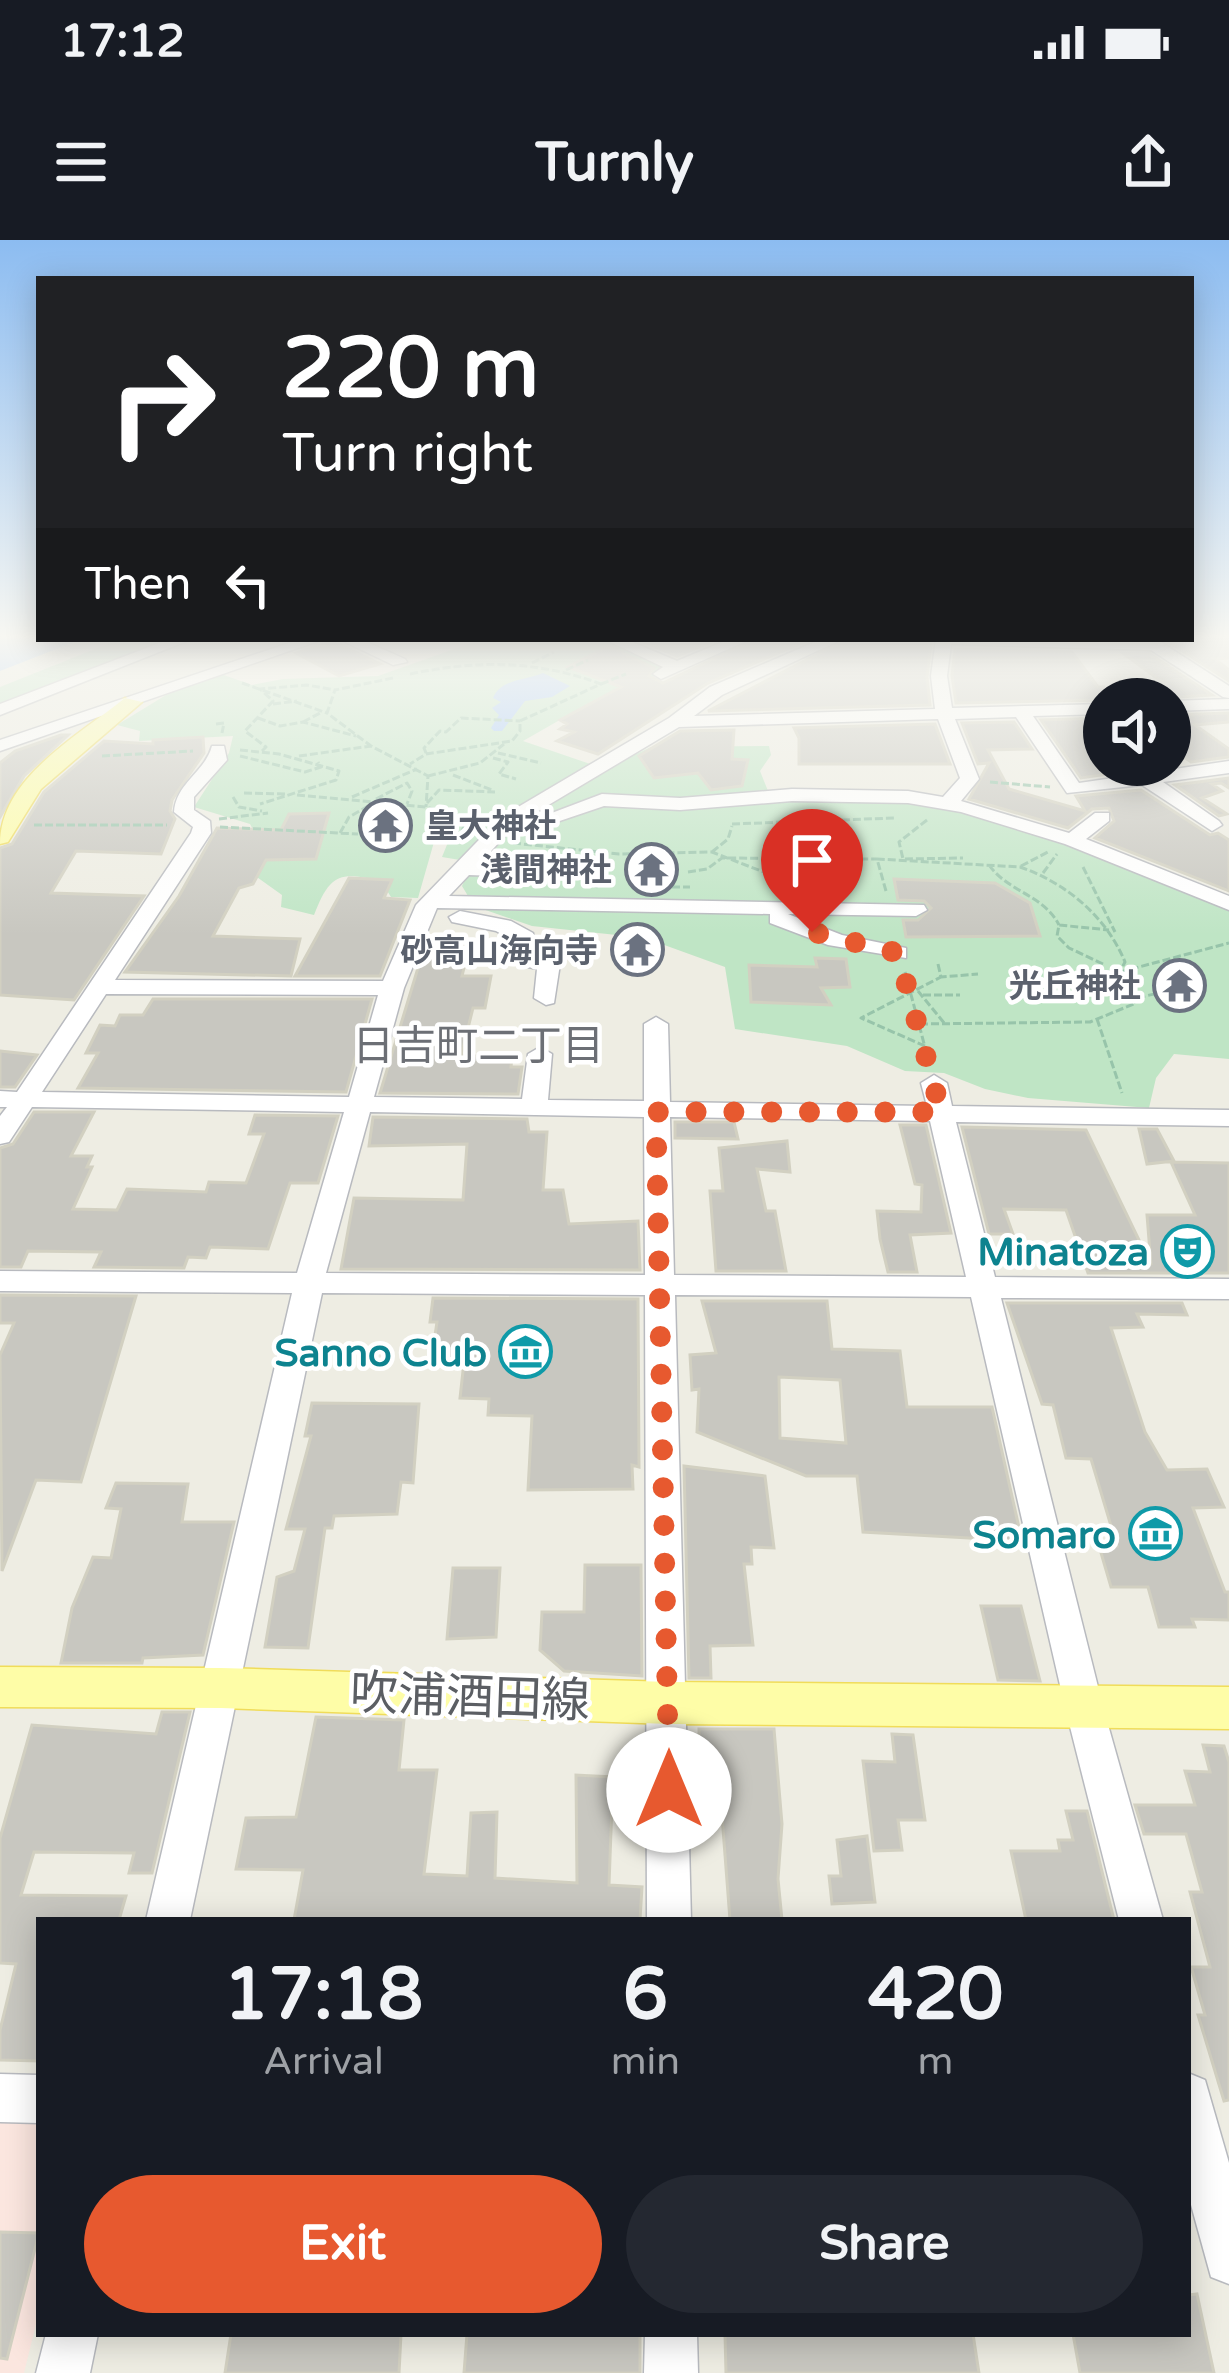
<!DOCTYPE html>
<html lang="en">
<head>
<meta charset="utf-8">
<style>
  :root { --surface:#171b24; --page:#242831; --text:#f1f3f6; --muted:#9ea1a6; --accent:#e7592f }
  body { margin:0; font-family:"Varela Round","Noto Sans JP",sans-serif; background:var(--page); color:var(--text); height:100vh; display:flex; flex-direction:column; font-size:45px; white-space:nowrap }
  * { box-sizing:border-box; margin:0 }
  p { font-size:39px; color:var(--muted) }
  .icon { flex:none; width:66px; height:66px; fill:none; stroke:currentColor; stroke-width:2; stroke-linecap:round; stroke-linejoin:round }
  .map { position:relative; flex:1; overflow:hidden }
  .panel { position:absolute; left:36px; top:1677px; width:1155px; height:420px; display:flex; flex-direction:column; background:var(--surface); border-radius:0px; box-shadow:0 6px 30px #0003 }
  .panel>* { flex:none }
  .hud { position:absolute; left:36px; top:36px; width:1158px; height:366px; border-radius:0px; box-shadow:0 6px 30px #0003; background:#202124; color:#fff; overflow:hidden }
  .tools { position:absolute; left:1083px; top:438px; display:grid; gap:24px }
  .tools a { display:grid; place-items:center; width:108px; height:108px; border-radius:50%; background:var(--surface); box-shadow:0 6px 30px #0003; font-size:60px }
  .pin { position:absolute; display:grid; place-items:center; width:102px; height:102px; color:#fff; margin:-123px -51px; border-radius:50% 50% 50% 0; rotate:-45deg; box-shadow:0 0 12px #0007 }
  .pin .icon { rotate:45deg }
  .me { position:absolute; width:132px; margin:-66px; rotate:0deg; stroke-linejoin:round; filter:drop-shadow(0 0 9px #0008) }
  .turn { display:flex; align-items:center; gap:42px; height:252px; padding:0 48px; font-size:54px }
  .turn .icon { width:156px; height:156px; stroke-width:2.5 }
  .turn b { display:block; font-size:84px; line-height:102px }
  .then { display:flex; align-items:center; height:114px; padding:0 48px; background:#0003; gap:24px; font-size:45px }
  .eta { display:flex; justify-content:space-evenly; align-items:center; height:204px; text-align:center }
  .eta b { font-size:72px; font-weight:800; line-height:84px }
  .cta { display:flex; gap:24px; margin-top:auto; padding:24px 48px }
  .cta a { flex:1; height:138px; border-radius:72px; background:var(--accent); color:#fff; font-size:48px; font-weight:800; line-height:138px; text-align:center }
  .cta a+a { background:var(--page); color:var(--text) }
  .status { display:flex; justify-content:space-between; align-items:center; height:84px; padding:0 60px; background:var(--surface); direction:ltr }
  .status svg { height:33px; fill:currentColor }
  header { display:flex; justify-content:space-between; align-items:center; height:156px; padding:0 48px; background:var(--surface); font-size:54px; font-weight:800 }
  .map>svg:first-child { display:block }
  .medical { fill:#fbe6df }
  .green { fill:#bfe5c5 }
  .water { fill:#a2c8fe }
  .building { fill:#c8c7c0; stroke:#d2d0c1; stroke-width:3; fill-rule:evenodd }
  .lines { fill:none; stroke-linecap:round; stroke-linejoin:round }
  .minor-casing { stroke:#b8babf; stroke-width:3 }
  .major-casing { stroke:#f0dc5a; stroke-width:3 }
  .path { stroke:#97c4aa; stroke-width:3; stroke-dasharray:8 3; stroke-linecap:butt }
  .minor { fill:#fff; fill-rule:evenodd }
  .major { fill:#fefda7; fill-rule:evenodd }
  .route { stroke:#e7592f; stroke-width:21; stroke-dasharray:0 37.8 }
  .labels { text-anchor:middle; stroke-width:9; stroke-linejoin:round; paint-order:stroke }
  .far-worship-label { font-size:33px; font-weight:bold; fill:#5b616d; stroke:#fff; text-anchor:end }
  .culture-label { font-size:39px; font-weight:bold; fill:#0d838f; stroke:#fff; text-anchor:end }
  .neighbourhood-label { font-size:42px; fill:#6c6f75; stroke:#fff }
  .near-street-label { font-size:48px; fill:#5b5e63; stroke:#fff }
</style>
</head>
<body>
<div class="status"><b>17:12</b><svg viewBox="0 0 49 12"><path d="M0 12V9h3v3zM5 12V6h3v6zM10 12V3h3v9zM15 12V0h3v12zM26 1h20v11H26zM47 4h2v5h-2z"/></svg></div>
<header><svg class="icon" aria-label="menu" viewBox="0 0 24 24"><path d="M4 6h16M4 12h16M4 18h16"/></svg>Turnly<svg class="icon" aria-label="share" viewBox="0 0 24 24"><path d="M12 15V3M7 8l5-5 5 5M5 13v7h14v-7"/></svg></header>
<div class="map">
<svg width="1229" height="2133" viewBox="0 0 1229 2133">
  <rect width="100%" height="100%" fill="#eeede3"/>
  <path class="medical" d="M39 1869V2072L24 2133H0V1871Z"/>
  <path class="green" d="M120 399H168L0 465V447Z
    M470 399H605L665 428 651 439 600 457 523 501 599 527 460 620 442 617 455 585 440 581 418 658 391 657 381 641C339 631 330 634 314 675L281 667 282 655 250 632 257 597 250 584 194 567 229 513 233 496 139 501 140 491 117 485 166 455 221 434 252 445 283 439 378 436 474 402Z
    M769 506 771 515 760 531 768 551 903 552 1033 584 1229 658V819L1174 814 1156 838 1149 868 1028 858 985 849 944 833 905 831 847 806 735 789 725 727 645 698 532 686 474 666 462 646 469 631 510 589 543 576 559 556 583 539 651 507Z"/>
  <path class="water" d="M0 397 82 399 0 431Z
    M543 433 570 446 552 457 525 461 502 491H494L491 488 499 475 492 468 501 462 493 458C501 439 523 441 543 433Z"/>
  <path class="building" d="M1229 397V418L1215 419 1229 430V441L1164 399Z
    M637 399H718L677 416Z
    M755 399H811L708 443 598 514 557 501 574 492 560 489 567 484 560 480 621 447 568 427 609 406 654 428 649 436 663 443Z
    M847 399 931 403 927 437 930 465 708 471Z
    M337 400 339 404 380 424 339 436 296 413Z
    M955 409 1072 412 1098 447H1104V460L956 463 952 436Z
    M1124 414H1150L1212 455 1146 459 1128 446 1165 444Z
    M1229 473V482L1195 485 1229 509V517L1191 522 1170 507V475Z
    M1104 478V525H1171L1081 538 1041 480Z
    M1014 482 1032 509 988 510 1009 549 1085 571 1076 556 1141 550 1210 595 1218 593 1229 600V651L1095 598 1114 581 1109 568 1092 569 1068 588 969 559 989 523 978 524 962 483Z
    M935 484 950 524H799V498L794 488Z
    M734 490 732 519 748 520 742 546 711 550 698 533 654 538 639 516 680 491Z
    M61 495H68L24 536 0 577V523L15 511Z
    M203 497 204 513 172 560 170 571 175 579 161 614 76 611 51 653 144 656 74 760 0 755V608L12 604 44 552 104 501 153 504V500Z
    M1229 538V548L1221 543 1212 544 1222 551 1202 558 1227 574 1219 576 1175 545Z
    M329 573 316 619 266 620 253 644 239 648 213 696 300 699 291 736 125 732 179 656 217 588 281 590 289 574Z
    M349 638 392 640 384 658 410 660 380 736H295Z
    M894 639 995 643 1030 663 1040 696 906 697 903 680H918L931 668 924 661 898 660Z
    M421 718 466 720 462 736H491L485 768H473L461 816H512L511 827H522L518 854 380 853Z
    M815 718 846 719 850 747 821 748 831 765 751 762 749 725 817 727Z
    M153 759H372L346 852 78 848 98 813H86L100 785 115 786 120 775H143Z
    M0 811 37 815 15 847H0Z
    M34 872H94L71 916H92L87 927H92L73 969 117 970 127 949 206 952 209 942 246 943 264 894H249L255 875 338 876 318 943H290L268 1009 210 1007 206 1018 188 1017 184 1028 94 1027 101 1012 28 1011 21 1027H0V908L13 904Z
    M373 877 527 879 529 892H547L543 950H563L569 984 638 981 640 1030 341 1029 354 958 463 960 467 904 369 906Z
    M675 882H734L738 899 675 898Z
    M900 885H926L951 993 910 995 917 1032H888L880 999 877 971 921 972 922 945 915 944Z
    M962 887 1086 890 1151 1025 1147 975H1195L1171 922 1229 923V1033H1088L1066 970 1004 969 1013 994H989Z
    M1139 889H1157L1174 921 1147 924Z
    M787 901 790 932 757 929 766 971H775L786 1031H716L710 951H723L719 908Z
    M0 1055 136 1056 81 1242 36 1240 2 1331 0 1115 14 1083H0Z
    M433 1058 638 1059 639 1227 632 1225 633 1249 528 1250 532 1176 488 1175 489 1159 460 1158 464 1122H431L437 1082H430Z
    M702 1061H827L832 1109 900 1111 907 1167H992L1022 1301 863 1292 857 1236H806L697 1192 699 1149 692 1150 690 1115 716 1113ZM779 1137 840 1140 846 1203 780 1198Z
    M1007 1063H1182L1187 1075 1137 1074 1143 1087 1111 1088 1145 1192 1167 1230 1207 1229 1224 1267 1193 1268 1225 1352H1229V1380L1192 1379 1195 1387H1159L1148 1347H1111L1099 1306H1117L1091 1219 1066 1218 1053 1165 1042 1164Z
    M312 1163 419 1164 413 1243 401 1242 397 1274 334 1276 332 1288H325L308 1408 265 1407 277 1337 294 1331 305 1289H286L311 1196H305Z
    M684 1226 765 1236 774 1308 751 1307 752 1324H744L753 1405 710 1406 711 1438H689Z
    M116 1243 188 1244 182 1282H234L203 1415 143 1418 142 1423H61L72 1368 93 1317 111 1318 121 1269 106 1268Z
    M585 1325H641L642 1436 564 1431 540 1410 542 1372H584Z
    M453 1328H500L496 1397 447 1399Z
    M981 1366H1021L1040 1441 998 1440Z
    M162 1472H190L152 1633H129L134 1613 34 1612 21 1655 126 1656 119 1680H39V1821L0 1820V1790L16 1724 0 1723V1598L32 1485 156 1494Z
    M316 1477 404 1480 399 1530H437L424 1634 467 1636 471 1573 497 1572 495 1638 577 1643 576 1535 613 1537 609 1645 642 1647 640 1680H294L303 1630 236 1629 246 1578 296 1577Z
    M699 1489H774L782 1584 778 1639 782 1680H730L721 1563H700Z
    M892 1494 913 1495 925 1580H898L902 1610 874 1611 863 1521 895 1522Z
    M1203 1505 1224 1506 1229 1522V1860L1224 1861 1198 1775H1205L1191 1727H1210L1190 1652H1202L1186 1594H1144L1135 1565H1195L1185 1531 1210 1532Z
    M1066 1571H1087L1114 1680H1026L1011 1611H1060L1058 1600H1073Z
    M867 1596 875 1662 832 1664 829 1636H841L837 1600Z
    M0 1992 39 1993 7 2119 0 2118Z
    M1197 2054 1214 2133H1080L1073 2094H1188V2055Z
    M231 2094H401L399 2133H225Z
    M467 2094H640V2133H464Z
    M725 2094H973L979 2133H726Z"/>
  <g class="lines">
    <defs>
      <path id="minor" d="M170 399H192L0 475V464Z
        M301 399H324L0 511V500Z
        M360 399 405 419 407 422 393 425 341 400Z
        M604 399H625L677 421 730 399H751L661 439 653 434 663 427Z
        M822 399H843L722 455 694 476 935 469 931 436 936 399H1156L1229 446V458L1223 457 1151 410 951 404 947 436 952 468 1104 464V474L1033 476 1079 543 1229 521V533L1163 542 1219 581 1222 585 1212 591 1142 545 1067 553 1016 477 955 479 979 539 961 561 1069 593 1095 573H1109V581L1086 599 1229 656V670L1065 604 961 572 908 563 792 561 680 570 604 566 530 591 520 585 602 554 680 558 792 549 908 551 943 557 960 538 938 479 679 487 515 585 480 623 538 628 548 634 545 638 469 635 449 656 924 665 927 670 916 676 788 674 842 695 906 708V718L828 705 770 683V674L437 668 404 748 374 857 522 859 528 814 540 807 552 814 548 860 644 861V784L656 777 668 784 670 862 927 866 921 843 934 835 947 843 952 866 1229 870V886L956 882 995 1037 1229 1039V1059L1001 1058 1103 1467 1163 1680H1119L1065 1467 971 1057 675 1055 691 1680H647L645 1055 322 1053 190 1680H146L292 1053 0 1051V1031L297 1033 344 872 32 867 9 902 0 904V876L7 867H0V851L17 852 191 593 193 587 174 572C176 543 205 532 212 506H224L227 520 194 557V570L210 581 211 593 115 740 383 741 416 665 501 577 669 478 710 447ZM106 754 378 755 349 857 42 852ZM370 872 644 877 645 1035 326 1033ZM670 877 930 881 966 1037 674 1035Z
        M1229 459V469L1170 471V461Z
        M460 671 511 681 533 693 535 714 560 724 554 763 546 765 534 758 537 729 515 724 514 701 496 691 452 682 449 677Z
        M1188 1833 1205 1840 1229 1923V2044L1211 2037 1188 1954Z
        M0 1834 39 1835V1883L0 1882Z
        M46 2094H98L90 2133H36Z
        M645 2094H697L698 2133H644Z"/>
      <path id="major" d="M125 458 142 462 41 549 8 602 0 604C0 538 78 496 125 458Z
        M0 1427 221 1428 669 1442 1229 1447V1489L669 1484 221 1468 0 1467Z"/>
    </defs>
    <use href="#minor" class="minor-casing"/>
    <use href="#major" class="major-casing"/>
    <path class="path" d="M532 423 554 412
      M566 430 588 420
      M410 434C477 420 536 420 601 444L520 481V491L512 501 426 514 410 524
      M393 438 335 450 327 473 371 506 428 536 426 567
      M242 443 327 473
      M601 444 626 434
      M273 464 297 461
      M258 478 280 486 303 482 356 496
      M303 482 322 472
      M216 484 224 483 222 493
      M240 510 279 514 339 531 336 540 260 564
      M262 511 266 507 245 491 273 461 260 449 307 445 335 450
      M426 513 424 508 440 491 446 492 461 478 520 481
      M498 513 541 523
      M102 516 193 511
      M240 516 305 532 321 527 318 522
      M299 516 371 506
      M493 518 508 522 499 534 516 539
      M453 535 492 550
      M428 536 480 523 504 504
      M990 542 1050 547
      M244 553 286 554
      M297 555 426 567 469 578
      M233 557 239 567 262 571
      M352 557 417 529
      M376 559 407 543 412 551 407 564
      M427 563 439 550 495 552
      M219 579 268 573
      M927 580 899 602 903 619 963 618
      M732 584 894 578
      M34 585H167
      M220 587 358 594
      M340 593 349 577 375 562
      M456 601 469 578 479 579
      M513 603 619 614 712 612 805 648
      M712 612 728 599 732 586
      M989 625C1008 652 1044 655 1059 685
      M1021 626 1048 612
      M1083 627 1115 692
      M688 632 707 629 722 618 877 619
      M1043 633 1057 614
      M560 635 597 637 596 648
      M650 647H690
      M886 651 877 619 1020 627C1066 643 1106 676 1125 722L1117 737 1133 759
      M938 724 941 737 978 734
      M1103 724 1069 708 1057 696 1059 685 1109 690
      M905 732 930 826
      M1120 732 1229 703
      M918 751 945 784
      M923 755H960
      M1097 779 1122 853
      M920 784 1090 782 1136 763 1132 759 1194 745
      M925 806 861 778 941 737"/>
    <use href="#minor" class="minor"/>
    <use href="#major" class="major"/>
  </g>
  <linearGradient id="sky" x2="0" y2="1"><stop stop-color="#8cbcf1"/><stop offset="0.57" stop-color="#f7f7f2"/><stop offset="1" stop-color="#f7f7f2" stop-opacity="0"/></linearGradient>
  <rect width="1229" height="695" fill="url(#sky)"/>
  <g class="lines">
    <path class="route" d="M669 1550 656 872H941L898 713 812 692"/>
  </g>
  <defs>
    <symbol id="temple-ring" viewBox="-11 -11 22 22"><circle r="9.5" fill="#fff" stroke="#6b7280" stroke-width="1.5"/><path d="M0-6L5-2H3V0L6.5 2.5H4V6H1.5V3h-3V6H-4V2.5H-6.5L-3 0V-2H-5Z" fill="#6b7280"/></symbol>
    <symbol id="theatre-ring" viewBox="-11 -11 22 22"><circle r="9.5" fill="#fff" stroke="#0f9aa8" stroke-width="1.5"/><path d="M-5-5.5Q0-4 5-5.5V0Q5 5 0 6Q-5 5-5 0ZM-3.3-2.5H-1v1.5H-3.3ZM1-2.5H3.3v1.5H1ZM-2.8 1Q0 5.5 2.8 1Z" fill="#0f9aa8"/></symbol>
    <symbol id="museum-ring" viewBox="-11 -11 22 22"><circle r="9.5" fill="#fff" stroke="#0f9aa8" stroke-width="1.5"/><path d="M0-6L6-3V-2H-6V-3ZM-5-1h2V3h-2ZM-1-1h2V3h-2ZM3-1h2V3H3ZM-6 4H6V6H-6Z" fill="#0f9aa8"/></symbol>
  </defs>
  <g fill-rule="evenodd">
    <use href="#temple-ring" x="356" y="556" width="59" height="59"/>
    <use href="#temple-ring" x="622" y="600" width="59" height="59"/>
    <use href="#temple-ring" x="608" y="680" width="59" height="59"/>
    <use href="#temple-ring" x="1150" y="716" width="59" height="59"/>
    <use href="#theatre-ring" x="1158" y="982" width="59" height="59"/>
    <use href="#museum-ring" x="496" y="1082" width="59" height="59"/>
    <use href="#museum-ring" x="1126" y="1264" width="59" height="59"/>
  </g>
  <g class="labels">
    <g class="far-worship-label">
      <text x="425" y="597" text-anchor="start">皇大神社</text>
      <text x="612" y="641">浅間神社</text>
      <text x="598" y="722">砂高山海向寺</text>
      <text x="1141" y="757">光丘神社</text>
    </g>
    <g class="culture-label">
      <text x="1149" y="1025">Minatoza</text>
      <text x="487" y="1126">Sanno Club</text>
      <text x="1116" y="1308">Somaro</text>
    </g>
    <g class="neighbourhood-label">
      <text x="478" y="820">日吉町二丁目</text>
    </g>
    <g class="near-street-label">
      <text transform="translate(470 1456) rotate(2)" y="17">吹浦酒田線</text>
    </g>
  </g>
</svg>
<div class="tools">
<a><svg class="icon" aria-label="sound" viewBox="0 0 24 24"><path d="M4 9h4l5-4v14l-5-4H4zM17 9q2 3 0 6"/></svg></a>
</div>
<div class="pin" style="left:812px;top:692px;background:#d93025"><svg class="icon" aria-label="arrive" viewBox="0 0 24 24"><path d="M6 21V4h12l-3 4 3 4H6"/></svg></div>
<svg class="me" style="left:669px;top:1550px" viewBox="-20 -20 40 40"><circle r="19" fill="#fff"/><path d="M0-13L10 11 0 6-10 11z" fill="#e7592f"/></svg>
<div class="hud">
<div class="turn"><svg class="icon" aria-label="right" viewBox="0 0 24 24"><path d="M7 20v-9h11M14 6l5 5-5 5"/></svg><div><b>220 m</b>Turn right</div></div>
<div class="then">Then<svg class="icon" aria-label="left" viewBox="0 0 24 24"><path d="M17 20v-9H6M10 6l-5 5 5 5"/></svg></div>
</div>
<section class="panel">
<div class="eta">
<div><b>17:18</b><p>Arrival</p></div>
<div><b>6</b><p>min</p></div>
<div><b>420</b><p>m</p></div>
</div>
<div class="cta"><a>Exit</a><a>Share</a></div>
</section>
</div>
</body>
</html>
